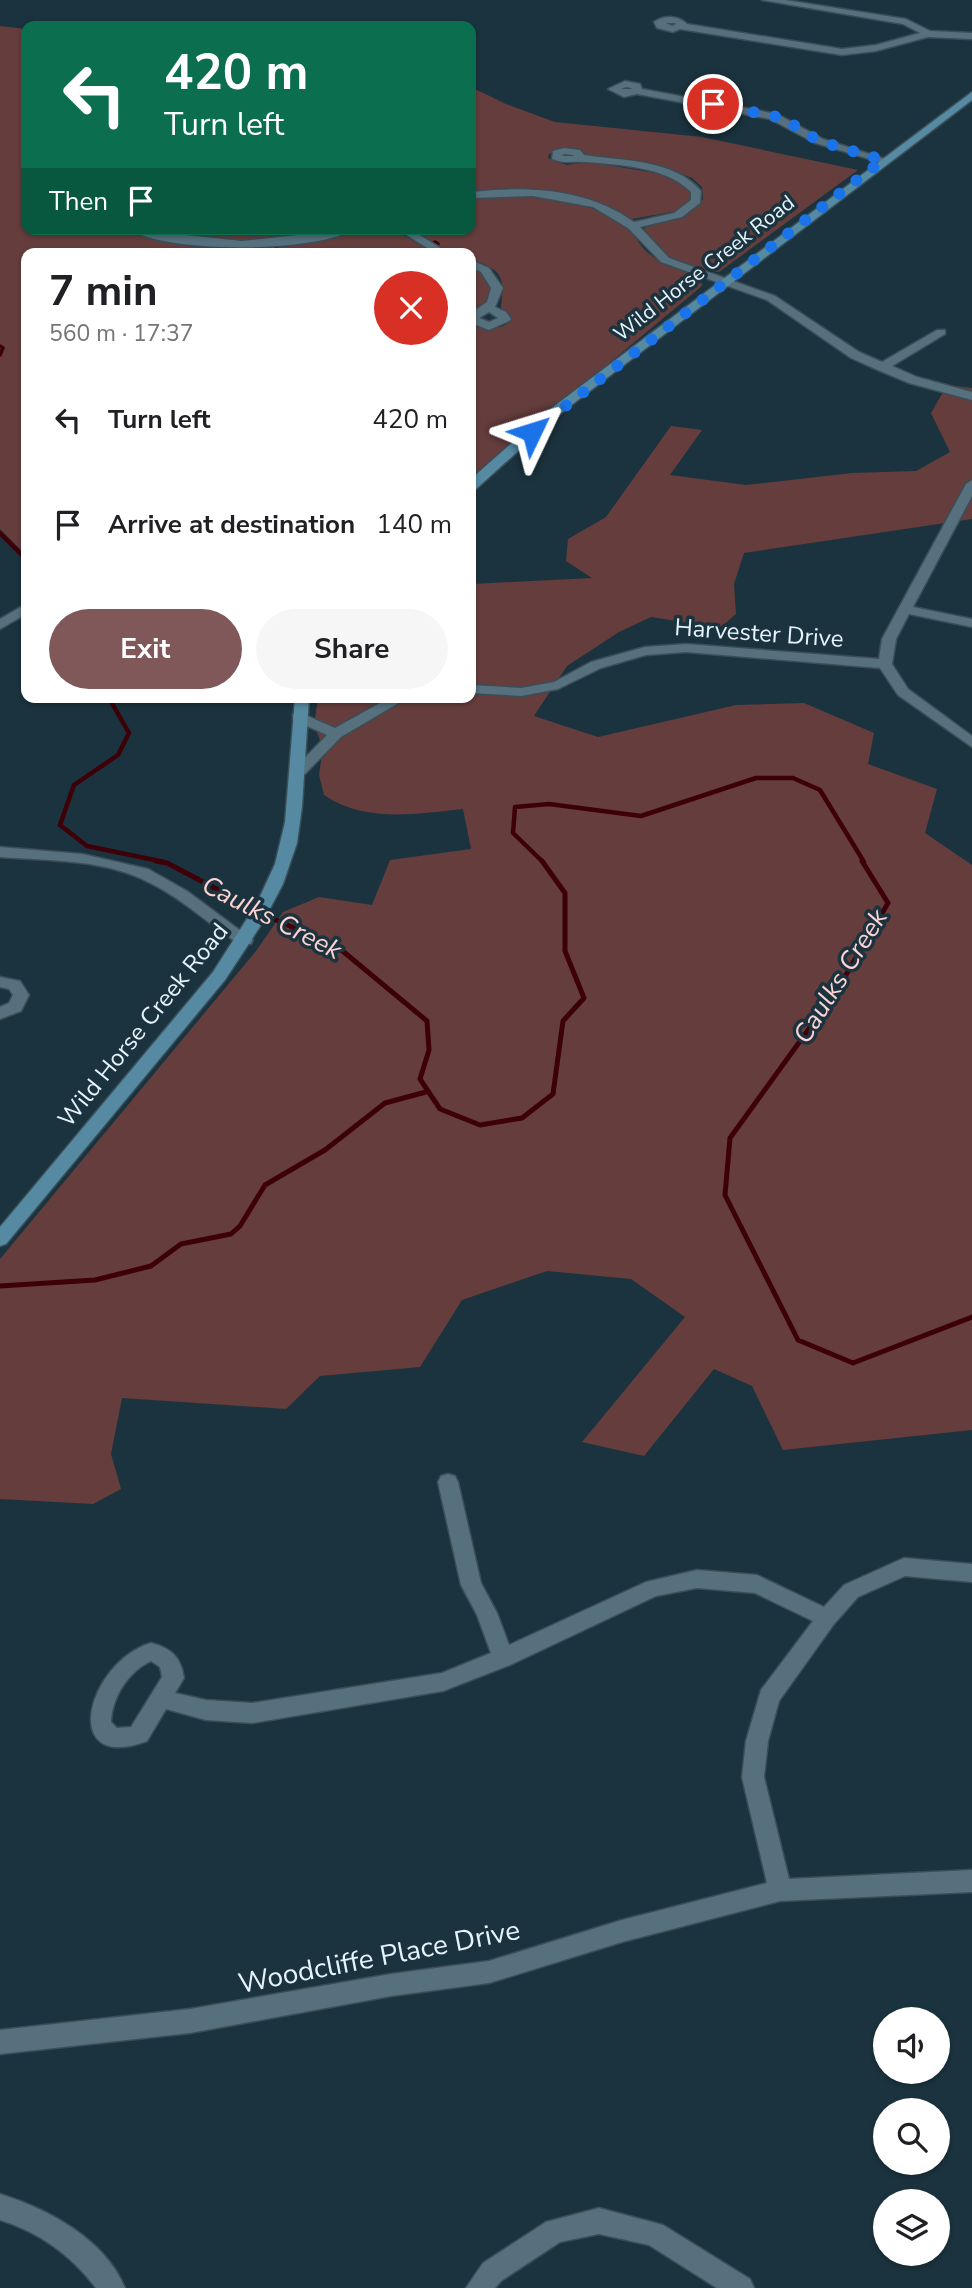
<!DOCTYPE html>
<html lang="en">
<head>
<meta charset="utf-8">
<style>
  :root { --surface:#fff; --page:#f6f6f6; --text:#202124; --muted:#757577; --accent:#80585a }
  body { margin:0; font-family:"Nunito Sans",sans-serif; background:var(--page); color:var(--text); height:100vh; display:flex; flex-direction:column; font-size:26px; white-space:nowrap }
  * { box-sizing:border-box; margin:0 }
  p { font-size:23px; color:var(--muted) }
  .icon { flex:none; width:38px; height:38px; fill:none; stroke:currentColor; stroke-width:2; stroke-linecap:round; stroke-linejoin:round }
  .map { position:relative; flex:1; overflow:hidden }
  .panel { position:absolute; left:21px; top:248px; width:455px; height:455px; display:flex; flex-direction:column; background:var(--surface); border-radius:14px; box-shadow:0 2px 5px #0004 }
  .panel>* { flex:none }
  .hud { position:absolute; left:21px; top:21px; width:455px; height:214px; border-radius:14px; box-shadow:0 2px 5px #0004; background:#0b6e4f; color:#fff; overflow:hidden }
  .fabs { position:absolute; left:873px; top:2007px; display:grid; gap:14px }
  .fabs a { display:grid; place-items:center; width:77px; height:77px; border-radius:50%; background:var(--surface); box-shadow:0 2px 5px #0004; font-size:35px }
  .pin { position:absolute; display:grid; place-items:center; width:60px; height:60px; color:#fff; margin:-30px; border:4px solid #fff; border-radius:50%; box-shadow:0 2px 7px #0007 }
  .me { position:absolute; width:77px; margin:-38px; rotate:49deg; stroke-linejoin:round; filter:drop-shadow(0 0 5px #0008) }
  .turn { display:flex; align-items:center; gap:24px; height:147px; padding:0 28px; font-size:32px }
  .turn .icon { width:91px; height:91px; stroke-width:2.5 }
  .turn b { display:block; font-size:49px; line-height:60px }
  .then { display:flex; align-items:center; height:66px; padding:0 28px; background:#0003; gap:14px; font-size:26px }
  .round { display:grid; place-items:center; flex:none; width:74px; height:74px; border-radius:37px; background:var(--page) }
  .head { display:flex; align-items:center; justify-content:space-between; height:119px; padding:0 28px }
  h1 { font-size:42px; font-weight:700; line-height:52px }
  .button { display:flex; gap:14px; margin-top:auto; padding:14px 28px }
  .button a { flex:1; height:80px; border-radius:42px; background:var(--accent); color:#fff; font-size:28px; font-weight:700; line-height:80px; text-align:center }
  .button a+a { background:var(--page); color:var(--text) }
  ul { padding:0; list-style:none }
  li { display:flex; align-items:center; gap:21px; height:105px; padding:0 28px }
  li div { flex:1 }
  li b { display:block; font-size:26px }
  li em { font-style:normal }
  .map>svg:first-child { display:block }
  .green { fill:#653d3d }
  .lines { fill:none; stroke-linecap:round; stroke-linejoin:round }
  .stream-far2 { stroke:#3e0008; stroke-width:3.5 }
  .stream-far1 { stroke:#3e0008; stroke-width:4.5 }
  .stream { stroke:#3e0008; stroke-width:5 }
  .street-casing { stroke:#394e58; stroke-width:3 }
  .secondary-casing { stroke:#394e58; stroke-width:3 }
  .street { fill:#56707d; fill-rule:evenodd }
  .secondary { fill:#568aa2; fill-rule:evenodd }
  .route { stroke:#1a73e8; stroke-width:12; stroke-dasharray:0 21.6 }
  .labels { text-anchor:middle; stroke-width:7; stroke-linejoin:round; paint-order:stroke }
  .far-street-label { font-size:21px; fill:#e5f3fb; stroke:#1b333e }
  .street-label { font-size:24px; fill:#e5f3fb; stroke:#1b333e }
  .water-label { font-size:26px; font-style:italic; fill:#ffd3d2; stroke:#1b333e }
  .near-street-label { font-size:28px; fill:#e5f3fb; stroke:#1b333e }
</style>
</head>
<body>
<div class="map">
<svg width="972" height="2288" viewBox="0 0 972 2288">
  <rect width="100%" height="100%" fill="#1b333e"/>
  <path class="green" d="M0 26 26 29V229H123L166 241 241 247 250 250V254H26V555L0 529Z
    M471 90H477L506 104 555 122 702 137 858 170 719 272C687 270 662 257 643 230 655 216 683 223 703 199L702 187 692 178 666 168 593 157 570 148 549 154 548 158 567 165 588 162 669 175 692 189 690 200 677 211 632 219 547 191H471Z
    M488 195C535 195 588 197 627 228 634 233 638 242 644 249 660 265 681 270 701 277L702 286 471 478V325C486 327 503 333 512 318L501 308C504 276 504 271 471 259V254L444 250 410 229H471V197Z
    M145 229H334C273 244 206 245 145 229Z
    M361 229H393L436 254H262L271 246Z
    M471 266 487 276 492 290 487 301 471 312Z
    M957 386 972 388V519L744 553 734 584 736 614 720 628 651 617 619 632 567 666 534 716 598 737 736 705 804 703 874 733 868 764 937 789 925 833 972 865V1430L783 1450 752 1386 714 1369 644 1456 582 1442 685 1317 631 1279 547 1271 462 1300 420 1367 320 1376 286 1409 122 1398 111 1454 121 1489 93 1504 0 1499V1259L256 951 283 912 319 897 372 905 390 860 471 849 463 809C416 814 365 823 324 795L319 775 323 747 314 726 318 698H471V584L592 578 566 561 568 539 606 517 671 426 702 430 670 475 746 485 852 473 916 471 950 452 931 413 942 394Z"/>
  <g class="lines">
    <path class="stream-far2" d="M353 232 355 233H350Z
      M435 242 438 244 433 243Z
      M282 244 276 246V245Z
      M0 346 3 348 0 355"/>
    <path class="stream-far1" d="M0 533 26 559
      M109 698 129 733 118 755 74 785 60 825 87 846 164 862
      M543 862 513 833 515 807 549 804 641 816 756 778H793L820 790 864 862"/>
    <path class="stream" d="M156 861 167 863 274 919 339 948 427 1021 429 1050 420 1079 440 1109 480 1125 522 1118 553 1094 563 1021 584 998 565 951V893L542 861
      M862 861 888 903 837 990 730 1138 725 1195 798 1340 853 1363 972 1317
      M0 1286 95 1280 151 1266 181 1244 231 1234 240 1226 265 1185 325 1150 385 1103 426 1092"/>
    <defs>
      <path id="street" d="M762 0H785L906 19 930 31 972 33V39L928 37 876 51 842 55 680 29 673 32 657 28 654 22C664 15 678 15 687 24L842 49 876 45 920 33 903 24ZM666 23H675L676 24 672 26Z
        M625 81 640 84 642 89 777 114 823 139 888 160 883 163 815 143 770 119 637 94 624 97 608 89ZM626 87 631 88 632 89H621Z
        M564 148 580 150 584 155C623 161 674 159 701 191L700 203 682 217 640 227 669 258 775 296 859 352 882 362 937 330H945V334L892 366 917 377 972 392V400L909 383 878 370 851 358 767 300 661 262 628 228 593 207 533 196 471 198V192C527 186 586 188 634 222L674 213 691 200V192C665 166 619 165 585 162 572 161 565 164 552 159L553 151ZM564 154 573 155 574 156H562Z
        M129 229 242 241 354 229C317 253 166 254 129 229Z
        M397 229H410L450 254H437Z
        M471 260 489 268 503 288 495 307 506 312 511 319 509 321 489 330 471 323V313L487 302 491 288 481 272 471 267ZM489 312 498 318 489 322 479 318Z
        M972 480V496L913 607 972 619V627L909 614 896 639 892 664 908 689 972 736V747L898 695 880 668 686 652 646 655 601 668 558 689 521 696 471 693V685L521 688 554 682 591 662 645 647 686 644 879 659 882 639 966 484Z
        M26 604V614L0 629V619Z
        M389 698H407L341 737 302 777H292V771L327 735 293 720V714H303L335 728Z
        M0 847 82 854 148 869 187 891 253 940 251 944H239C210 925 185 901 154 885 108 859 52 861 0 857Z
        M0 977 20 981 29 995 21 1011 0 1019V1007L9 1003 13 995 9 989 0 987Z
        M448 1474 455 1476 458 1482 481 1583 497 1613 509 1645 646 1582 697 1570 757 1575 824 1607 844 1585 904 1558 972 1564V1582L905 1576 858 1597 834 1624 779 1701 768 1741 764 1777 789 1879 972 1870V1892L780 1901 622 1942 489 1983 391 1996 190 2033 0 2054V2030L190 2009 391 1974 489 1961 622 1920 767 1883 742 1777 746 1741 761 1690 813 1621 755 1593 697 1588 656 1596 510 1665 443 1691 252 1723 206 1720 166 1709 147 1741C59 1774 86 1663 151 1643 171 1648 181 1657 184 1678L175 1693 206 1700 252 1703 442 1673 491 1653 477 1615 461 1585 438 1482 441 1476ZM151 1661 160 1667 162 1677 131 1727 117 1728 111 1722C112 1697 128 1672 151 1661Z
        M0 2194C48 2209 105 2239 125 2288H96C71 2255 39 2232 0 2220Z
        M599 2208 663 2225 750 2279 754 2288H717L649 2245 599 2234 560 2242 501 2281 495 2288H466L483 2263 546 2222Z"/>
      <path id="secondary" d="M972 92V100L557 416 476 489 471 490V479L549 410Z
        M295 698H309L302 807 297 843 283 884 263 922 225 980 6 1244 0 1246V1227L213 972 257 903 275 864 285 822Z"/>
    </defs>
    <use href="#street" class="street-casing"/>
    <use href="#secondary" class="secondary-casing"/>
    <use href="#street" class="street"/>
    <use href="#secondary" class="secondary"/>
  </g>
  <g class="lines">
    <path class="route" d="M532 432 883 160 819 141 782 118 713 104"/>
  </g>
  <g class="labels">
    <g class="far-street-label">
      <text transform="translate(704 268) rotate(-38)" y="7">Wild Horse Creek Road</text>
    </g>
    <g class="street-label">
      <text transform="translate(759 633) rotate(4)" y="8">Harvester Drive</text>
      <text transform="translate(143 1025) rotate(-51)" y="8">Wild Horse Creek Road</text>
    </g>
    <g class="water-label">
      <text transform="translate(272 917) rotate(27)" y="9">Caulks Creek</text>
      <text transform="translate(840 976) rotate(-58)" y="9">Caulks Creek</text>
    </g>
    <g class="near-street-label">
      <text transform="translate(379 1956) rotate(-11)" y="10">Woodcliffe Place Drive</text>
    </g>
  </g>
</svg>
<div class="fabs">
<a><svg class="icon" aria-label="sound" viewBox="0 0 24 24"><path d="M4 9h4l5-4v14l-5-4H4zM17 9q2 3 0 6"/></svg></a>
<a><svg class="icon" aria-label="search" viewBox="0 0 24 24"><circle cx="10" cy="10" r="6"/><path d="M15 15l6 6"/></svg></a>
<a><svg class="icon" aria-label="layers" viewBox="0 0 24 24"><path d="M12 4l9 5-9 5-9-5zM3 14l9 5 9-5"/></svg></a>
</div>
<div class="pin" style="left:713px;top:104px;background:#d93025"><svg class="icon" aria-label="arrive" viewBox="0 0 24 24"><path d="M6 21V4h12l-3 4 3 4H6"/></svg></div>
<svg class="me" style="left:532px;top:432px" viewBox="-20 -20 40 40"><path d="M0-17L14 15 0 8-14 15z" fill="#1a73e8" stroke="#fff" stroke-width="4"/></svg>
<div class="hud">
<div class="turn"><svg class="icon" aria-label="left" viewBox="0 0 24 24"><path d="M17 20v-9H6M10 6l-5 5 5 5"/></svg><div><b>420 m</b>Turn left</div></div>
<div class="then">Then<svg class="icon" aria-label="arrive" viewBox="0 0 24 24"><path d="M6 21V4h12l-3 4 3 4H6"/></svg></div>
</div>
<section class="panel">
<div class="head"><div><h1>7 min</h1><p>560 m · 17:37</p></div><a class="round" style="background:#d93025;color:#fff"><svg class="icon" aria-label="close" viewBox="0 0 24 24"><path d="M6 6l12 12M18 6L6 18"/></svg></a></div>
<ul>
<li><svg class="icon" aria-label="left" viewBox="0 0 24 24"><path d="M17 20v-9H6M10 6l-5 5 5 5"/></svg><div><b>Turn left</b></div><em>420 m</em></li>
<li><svg class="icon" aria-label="arrive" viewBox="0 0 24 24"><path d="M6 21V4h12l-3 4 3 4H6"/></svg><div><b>Arrive at destination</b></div><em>140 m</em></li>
</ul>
<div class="button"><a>Exit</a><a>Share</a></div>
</section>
</div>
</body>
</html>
